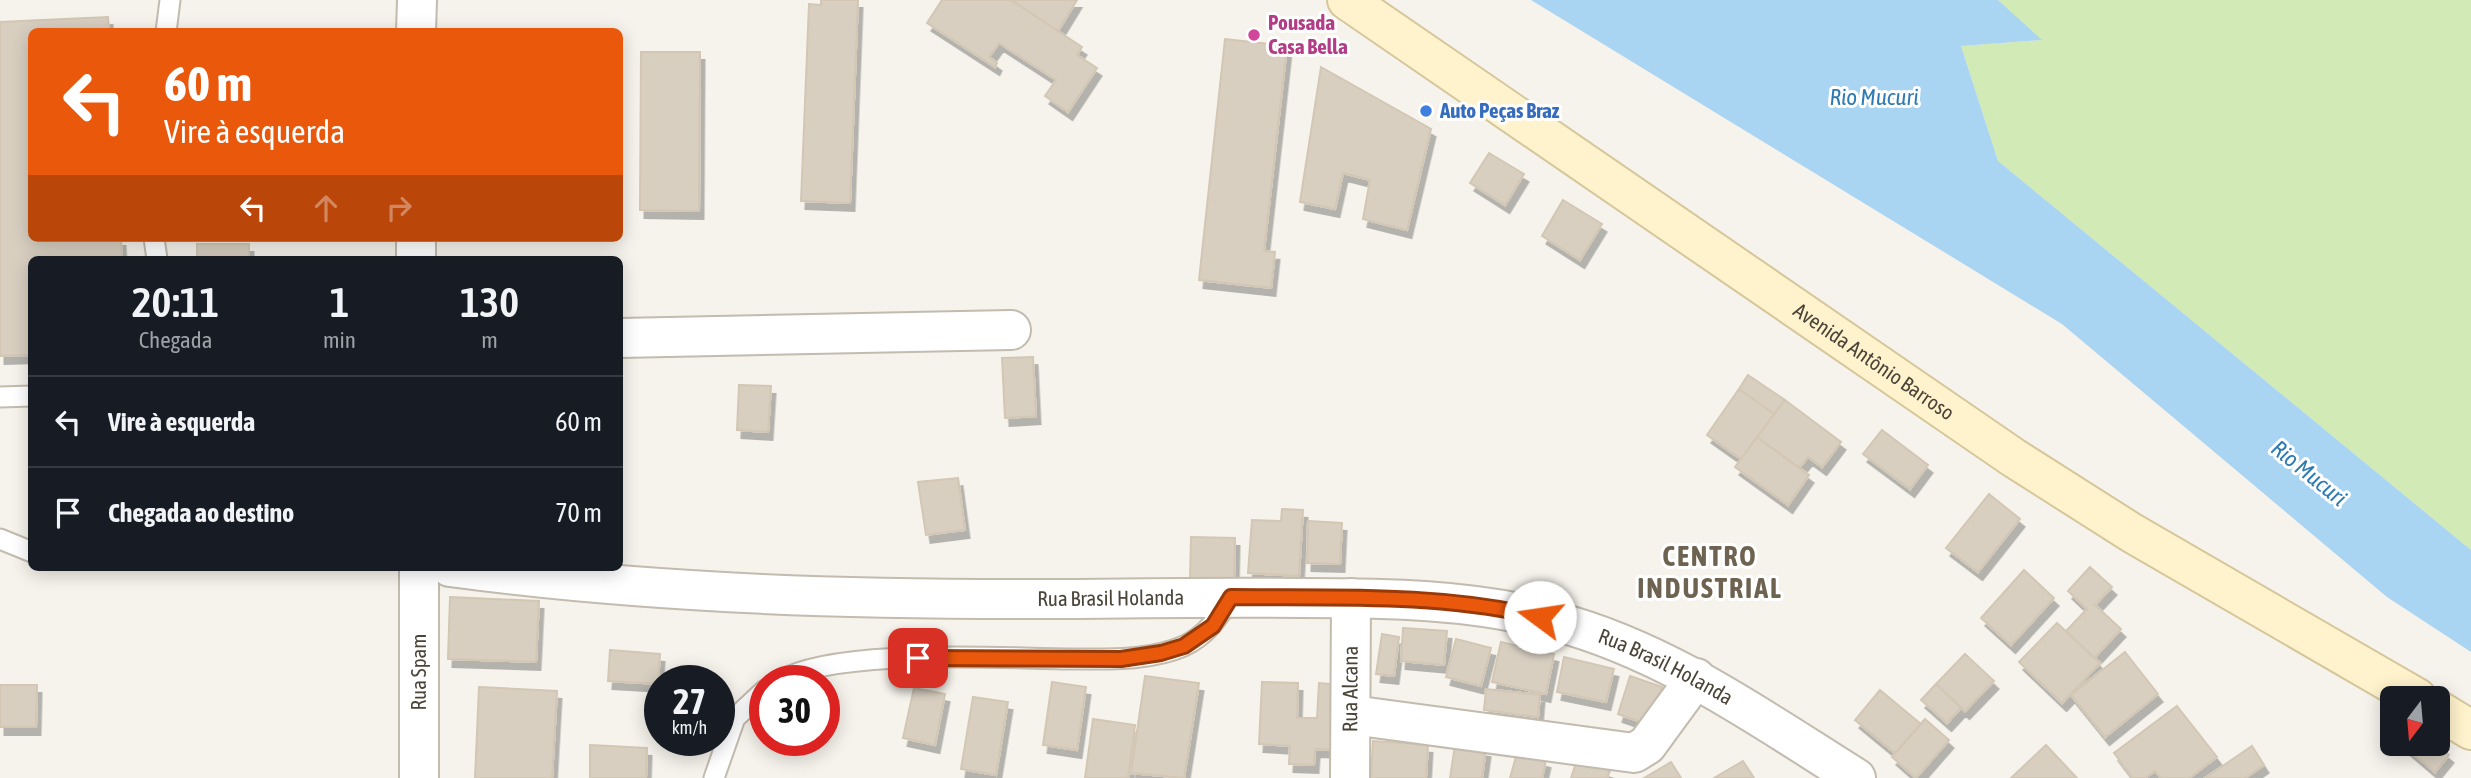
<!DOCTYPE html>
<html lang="pt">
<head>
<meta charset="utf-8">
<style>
  :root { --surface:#171b24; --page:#20242c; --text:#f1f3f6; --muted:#9ea1a6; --line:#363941 }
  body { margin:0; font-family:"Asap Condensed",sans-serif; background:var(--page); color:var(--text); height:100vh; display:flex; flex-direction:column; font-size:26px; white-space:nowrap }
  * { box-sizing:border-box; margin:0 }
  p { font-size:23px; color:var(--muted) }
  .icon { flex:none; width:38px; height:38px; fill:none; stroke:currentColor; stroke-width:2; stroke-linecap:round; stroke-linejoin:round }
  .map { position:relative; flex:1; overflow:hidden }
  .sheet { position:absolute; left:28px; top:256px; width:595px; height:315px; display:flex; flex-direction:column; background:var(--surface); border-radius:10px; box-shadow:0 4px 18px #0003 }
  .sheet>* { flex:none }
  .banner { position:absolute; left:28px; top:28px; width:595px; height:214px; border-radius:10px; box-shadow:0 4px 18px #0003; background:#ea580c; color:#fff; overflow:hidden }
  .needle { width:46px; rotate:196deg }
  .tools { position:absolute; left:2380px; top:686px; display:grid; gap:14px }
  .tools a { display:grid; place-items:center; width:70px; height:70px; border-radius:10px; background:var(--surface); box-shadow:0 4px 18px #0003; font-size:35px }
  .speed { position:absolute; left:644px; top:665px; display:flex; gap:14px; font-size:35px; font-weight:700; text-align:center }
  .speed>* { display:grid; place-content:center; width:91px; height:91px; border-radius:50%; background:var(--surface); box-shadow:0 4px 18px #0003; line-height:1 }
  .speed small { font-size:18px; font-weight:400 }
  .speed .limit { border:10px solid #d22; background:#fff; color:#111 }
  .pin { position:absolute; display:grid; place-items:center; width:60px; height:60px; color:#fff; margin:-30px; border-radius:14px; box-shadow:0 4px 10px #0006 }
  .me { position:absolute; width:77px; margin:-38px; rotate:284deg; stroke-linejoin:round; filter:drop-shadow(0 0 5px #0008) }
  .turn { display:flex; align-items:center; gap:24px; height:147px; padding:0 21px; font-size:32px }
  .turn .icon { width:91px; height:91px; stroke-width:2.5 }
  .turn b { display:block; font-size:49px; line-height:60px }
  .lanes { display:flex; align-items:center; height:66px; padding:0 21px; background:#0003; justify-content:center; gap:35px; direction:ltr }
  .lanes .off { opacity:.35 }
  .eta { display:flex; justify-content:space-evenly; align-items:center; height:119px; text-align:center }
  .eta b { font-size:42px; font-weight:600; line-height:49px }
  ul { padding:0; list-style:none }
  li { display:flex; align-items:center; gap:21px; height:91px; padding:0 21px; border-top:2px solid var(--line) }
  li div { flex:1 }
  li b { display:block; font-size:26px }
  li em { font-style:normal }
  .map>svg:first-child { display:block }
  .green { fill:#d2eab5 }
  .water { fill:#a9d4f2 }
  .building { fill:#d8cfc1; stroke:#d3c7b4; stroke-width:2; filter:url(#shadow) }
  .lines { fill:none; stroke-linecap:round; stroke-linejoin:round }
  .lane-casing { stroke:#c2bbae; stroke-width:23 }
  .street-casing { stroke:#c2bbae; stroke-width:42 }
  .secondary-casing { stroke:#d6c79b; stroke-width:42 }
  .lane { stroke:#fff; stroke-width:19 }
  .street { stroke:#fff; stroke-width:38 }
  .secondary { stroke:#fff3cd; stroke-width:38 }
  .route-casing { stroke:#983908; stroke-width:18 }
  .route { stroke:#ea580c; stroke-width:12 }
  .hotel-dot { fill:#d1479c; stroke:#fff; stroke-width:2.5 }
  .shop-dot { fill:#3f7fe0; stroke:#fff; stroke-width:2.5 }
  .labels { text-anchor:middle; stroke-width:6; stroke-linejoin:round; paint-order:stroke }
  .hotel-label { font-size:21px; font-weight:bold; fill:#b23c85; stroke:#fff; text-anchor:start }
  .shop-label { font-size:21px; font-weight:bold; fill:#366cbe; stroke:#fff; text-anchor:start }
  .street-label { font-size:21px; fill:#4b4439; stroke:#fff }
  .water-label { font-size:23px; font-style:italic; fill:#2e7ab2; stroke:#fff }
  .district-label { font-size:28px; font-weight:bold; letter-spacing:2px; fill:#6e6250; stroke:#fff }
</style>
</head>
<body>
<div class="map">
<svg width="2471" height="778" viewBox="0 0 2471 778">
  <defs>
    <filter id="shadow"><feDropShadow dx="4.5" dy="8" stdDeviation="0" flood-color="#0004"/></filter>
  </defs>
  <rect width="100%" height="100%" fill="#f6f3ec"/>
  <path class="green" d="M1998 0H2471V550L1998 161 1961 46 2041 40Z"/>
  <path class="water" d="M1531 0H1998L2042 40 1961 46 1998 161 2471 550V652L2387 597 2062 324Z"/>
  <path class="building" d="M821 0H858L850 203 801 201 809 4 821 5Z
    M942 0H1011L1082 47 1077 55 1097 68 1068 112 1045 96 1056 80 999 43 989 57 997 63 995 67 927 23Z
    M1011 0H1077L1058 31Z
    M108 17 109 32H32V238H121L122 259H32V355L0 356V22Z
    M1225 39 1287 46 1264 251 1275 252 1271 288 1199 280Z
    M641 52H700L699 211 640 210Z
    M1321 67 1431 129 1407 230 1363 219 1370 180 1343 173 1335 209 1300 202Z
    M1489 153 1524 174 1505 205 1470 183Z
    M1563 200 1602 224 1580 260 1542 236Z
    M197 244H249V259H197Z
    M1033 357 1036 416 1005 418 1002 358Z
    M1748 375 1785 400 1774 414 1739 389Z
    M739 385 771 386 768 432 737 430Z
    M1739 389 1774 414 1741 459 1707 435Z
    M1785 400 1841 442 1822 467 1808 457 1799 468 1757 437Z
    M1882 430 1928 465 1910 489 1863 454Z
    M1757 437 1809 475 1788 505 1735 467Z
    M958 478 965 530 926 535 918 482Z
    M1989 494 2020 519 1978 572 1946 548Z
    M1282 509 1303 510 1299 576 1248 573 1252 520 1281 521Z
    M1308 521 1342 523 1340 564 1307 563Z
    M1191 537 1235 538 1234 579H1190Z
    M2090 567 2112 587 2095 605 2121 629 2094 658 2066 631 2087 609 2068 591Z
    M2024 570 2054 598 2011 645 1981 618Z
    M450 597 539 601 536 662 448 659Z
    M2057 623 2100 663 2062 703 2019 662Z
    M1403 628 1447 631 1444 665 1401 661Z
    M1382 634 1399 637 1394 676 1376 674Z
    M1456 639 1491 648 1481 686 1446 677Z
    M1501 642 1554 654 1546 694 1492 682Z
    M610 650 660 654 658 684 608 681Z
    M2125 652 2158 694 2105 737 2071 695Z
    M1965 654 1994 681 1965 711 1936 684Z
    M1564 657 1614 669 1606 702 1557 692Z
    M1145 676 1199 683 1184 778 1131 773Z
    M1630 676 1662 687 1650 725 1618 714Z
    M1052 682 1086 687 1077 750 1043 745Z
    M1262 682 1298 683 1297 718H1317L1319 683 1341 685 1338 750 1315 749 1314 765 1289 764 1290 746 1259 744Z
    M1936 684 1961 708 1947 723 1921 700Z
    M0 685H37L36 727H0Z
    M479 687 557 691 552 778H475Z
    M914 688 945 694 935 745 903 738Z
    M1486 689 1540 695 1538 717 1484 710Z
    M1880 690 1921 724 1895 753 1855 720Z
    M973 697 1008 702 996 775 961 769Z
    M2177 706 2217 757 2189 778H2161L2155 771 2145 778H2133L2114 753Z
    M1093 719 1135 725 1128 778H1085Z
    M1925 719 1949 740 1916 778 1892 757Z
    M1373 741 1428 745 1426 778H1371Z
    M2402 744H2436L2449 755 2435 772Z
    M590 745 647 748 646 778H590Z
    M1455 745 1486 749 1482 778H1450Z
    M2046 745 2077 778H2011Z
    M2252 746 2264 765 2245 778H2205Z
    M1517 753 1546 760 1542 778H1510Z
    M1577 760 1610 771 1607 778H1571Z
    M1743 761 1754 778H1714Z
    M1671 762 1681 778H1644Z"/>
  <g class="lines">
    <defs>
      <path id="lane" d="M166 32 170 0
        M154 238 157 259
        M0 397 32 396
        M0 539 32 552
        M780 681C836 647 1009 659 1080 659 1114 659 1152 660 1184 646 1207 635 1218 618 1231 597
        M714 778 735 718 765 690"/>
      <g id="street">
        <path d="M416 32 417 0"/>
        <path d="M416 259V238"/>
        <path d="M620 338 1011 330"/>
        <path d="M419 567V778"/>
        <path id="s1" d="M450 567C658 595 866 600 1075 599 1151 598 1226 597 1301 598 1386 598 1471 599 1554 621 1665 650 1760 718 1856 778"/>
        <path d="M1352 715 1634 753 1647 745 1696 678"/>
        <path id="s2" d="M1350 778 1351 598"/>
      </g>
      <g id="secondary">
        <path id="s3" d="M1347 0 2014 458 2132 533 2417 698"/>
        <path d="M2438 710 2471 730"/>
      </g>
    </defs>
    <use href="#lane" class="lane-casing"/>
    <use href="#street" class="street-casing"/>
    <use href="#secondary" class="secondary-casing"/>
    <use href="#lane" class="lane"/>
    <use href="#street" class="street"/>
    <use href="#secondary" class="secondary"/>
  </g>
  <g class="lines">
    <defs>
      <path id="route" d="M918 658 1121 659 1161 653 1184 646 1213 626 1231 597C1334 598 1439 593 1540 617"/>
    </defs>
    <use href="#route" class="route-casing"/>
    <use href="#route" class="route"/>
  </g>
  <circle class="hotel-dot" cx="1254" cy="35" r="7"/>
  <circle class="shop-dot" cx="1426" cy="111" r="7"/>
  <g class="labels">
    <g class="hotel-label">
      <text x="1268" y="30">Pousada<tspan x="1268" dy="24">Casa Bella</tspan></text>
    </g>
    <g class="shop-label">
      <text x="1440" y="118">Auto Peças Braz</text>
    </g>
    <g class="street-label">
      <text dy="7" stroke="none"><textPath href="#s3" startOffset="639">Avenida Antônio Barroso</textPath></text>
      <text dy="7" stroke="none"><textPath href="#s1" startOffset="662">Rua Brasil Holanda</textPath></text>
      <text dy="7" stroke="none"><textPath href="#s1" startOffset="1228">Rua Brasil Holanda</textPath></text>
      <text transform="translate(419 672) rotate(-90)" y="7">Rua Spam</text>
      <text dy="7" stroke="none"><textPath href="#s2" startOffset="89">Rua Alcana</textPath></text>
    </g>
    <g class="water-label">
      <text x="1874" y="105">Rio Mucuri</text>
      <text transform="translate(2309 473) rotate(39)" y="8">Rio Mucuri</text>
    </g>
    <g class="district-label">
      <text x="1710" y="566">CENTRO<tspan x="1710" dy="32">INDUSTRIAL</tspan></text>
    </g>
  </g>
</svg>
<div class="tools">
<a><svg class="needle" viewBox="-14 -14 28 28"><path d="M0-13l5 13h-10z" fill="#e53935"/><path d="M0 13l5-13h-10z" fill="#9ea1a6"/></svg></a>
</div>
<div class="speed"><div>27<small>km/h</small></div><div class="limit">30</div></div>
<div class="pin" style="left:918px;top:658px;background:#d93025"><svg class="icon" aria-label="arrive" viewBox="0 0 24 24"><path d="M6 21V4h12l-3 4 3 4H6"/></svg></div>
<svg class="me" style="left:1540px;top:617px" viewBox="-20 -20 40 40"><circle r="19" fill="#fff"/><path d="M0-13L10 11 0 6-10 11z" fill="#ea580c"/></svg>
<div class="banner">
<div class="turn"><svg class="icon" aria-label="left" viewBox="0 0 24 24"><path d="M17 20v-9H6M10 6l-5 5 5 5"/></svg><div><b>60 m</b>Vire à esquerda</div></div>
<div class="lanes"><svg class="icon" aria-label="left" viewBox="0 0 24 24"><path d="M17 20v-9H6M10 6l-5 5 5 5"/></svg><svg class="icon off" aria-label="ahead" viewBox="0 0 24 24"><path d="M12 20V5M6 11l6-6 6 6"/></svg><svg class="icon off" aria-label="right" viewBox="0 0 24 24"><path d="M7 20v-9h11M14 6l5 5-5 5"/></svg></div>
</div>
<section class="sheet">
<div class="eta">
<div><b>20:11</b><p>Chegada</p></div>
<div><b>1</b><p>min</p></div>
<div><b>130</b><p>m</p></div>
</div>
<ul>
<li><svg class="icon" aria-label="left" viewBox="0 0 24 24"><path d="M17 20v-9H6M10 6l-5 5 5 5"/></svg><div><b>Vire à esquerda</b></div><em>60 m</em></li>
<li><svg class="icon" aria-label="arrive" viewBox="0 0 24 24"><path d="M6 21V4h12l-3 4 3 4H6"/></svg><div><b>Chegada ao destino</b></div><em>70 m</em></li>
</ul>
</section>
</div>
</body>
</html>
